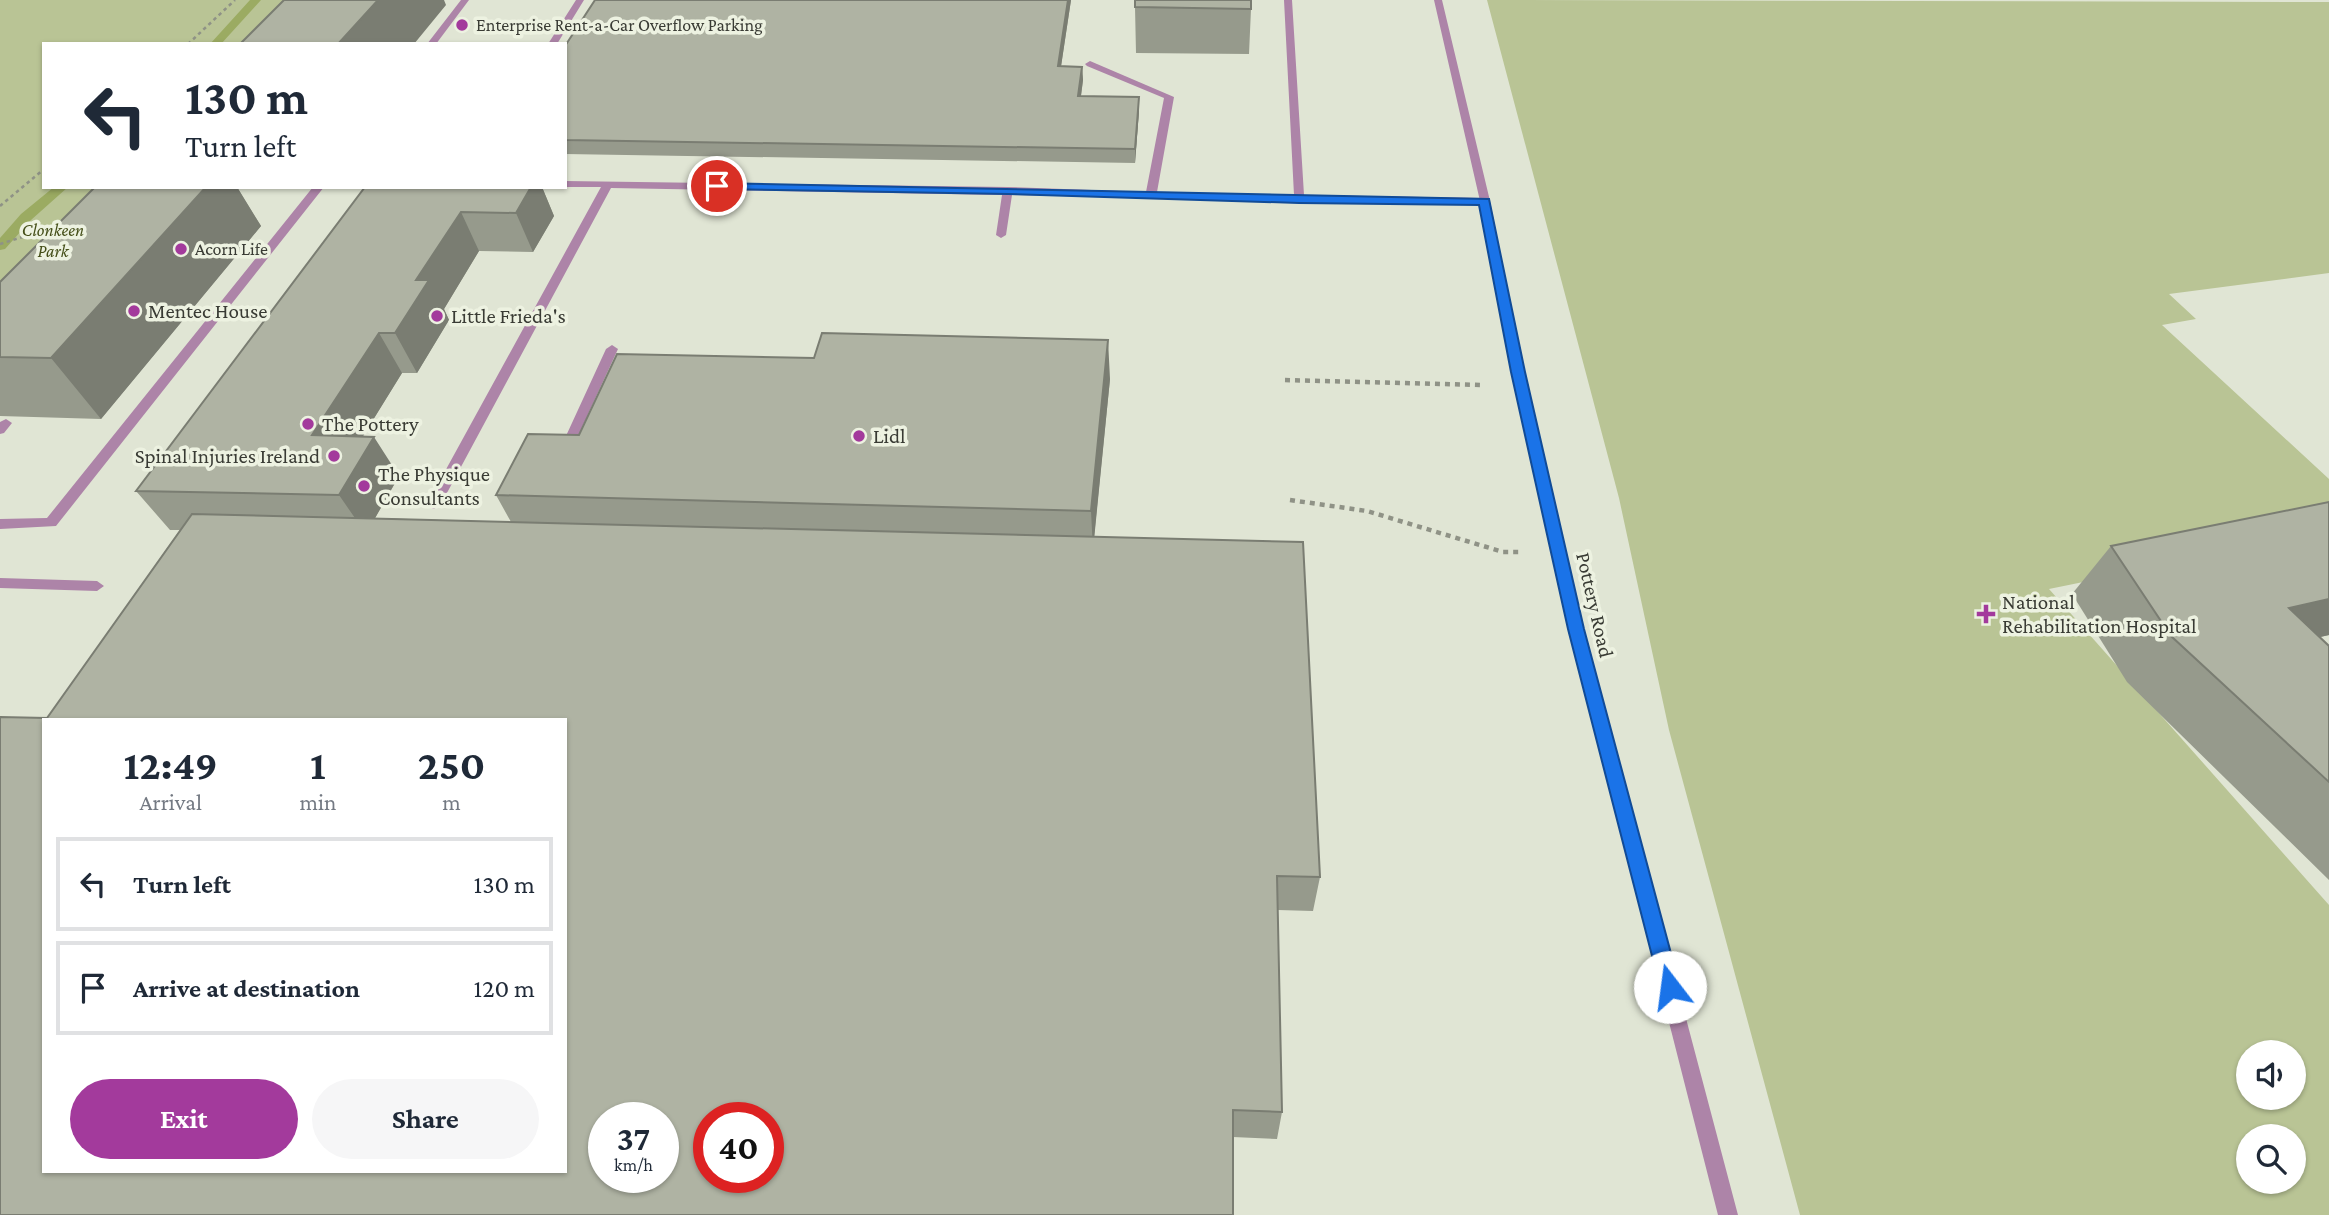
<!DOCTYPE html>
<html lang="en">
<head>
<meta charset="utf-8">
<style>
  :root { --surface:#fff; --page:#f6f6f7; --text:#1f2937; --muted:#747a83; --line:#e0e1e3; --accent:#a33a9c }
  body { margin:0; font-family:"Crimson Pro",serif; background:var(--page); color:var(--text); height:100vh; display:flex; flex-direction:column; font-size:26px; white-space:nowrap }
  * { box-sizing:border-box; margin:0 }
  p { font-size:23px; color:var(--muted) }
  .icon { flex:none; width:38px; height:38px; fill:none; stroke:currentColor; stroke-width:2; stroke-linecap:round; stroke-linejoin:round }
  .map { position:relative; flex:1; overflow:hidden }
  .panel { position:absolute; left:42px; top:718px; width:525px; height:455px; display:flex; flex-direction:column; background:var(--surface); border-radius:0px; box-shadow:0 2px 5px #0004 }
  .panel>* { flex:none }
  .hud { position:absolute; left:42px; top:42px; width:525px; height:147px; border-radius:0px; box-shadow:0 2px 5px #0004; background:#fff; color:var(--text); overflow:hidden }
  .tools { position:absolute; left:2236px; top:1040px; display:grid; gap:14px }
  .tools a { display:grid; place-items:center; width:70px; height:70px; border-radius:50%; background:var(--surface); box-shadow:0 2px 5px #0004; font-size:35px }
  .speed { position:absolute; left:588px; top:1102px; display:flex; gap:14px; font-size:35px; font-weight:700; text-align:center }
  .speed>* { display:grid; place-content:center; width:91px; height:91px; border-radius:50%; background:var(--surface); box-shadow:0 2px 5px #0004; line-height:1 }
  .speed small { font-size:18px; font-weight:400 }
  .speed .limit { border:10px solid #d22; background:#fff; color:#111 }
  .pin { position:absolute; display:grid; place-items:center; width:60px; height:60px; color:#fff; margin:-30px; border:4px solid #fff; border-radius:50%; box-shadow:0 2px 7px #0007 }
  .me { position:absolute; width:77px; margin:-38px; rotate:345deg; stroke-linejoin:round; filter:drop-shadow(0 0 5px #0008) }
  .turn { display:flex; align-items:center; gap:24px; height:147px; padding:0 28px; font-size:32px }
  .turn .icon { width:91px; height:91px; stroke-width:2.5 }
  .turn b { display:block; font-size:49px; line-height:60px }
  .eta { display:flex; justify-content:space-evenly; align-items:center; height:119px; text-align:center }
  .eta b { font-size:42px; font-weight:700; line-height:49px }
  .button { display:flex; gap:14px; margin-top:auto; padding:14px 28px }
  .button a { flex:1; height:80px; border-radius:42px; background:var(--accent); color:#fff; font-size:28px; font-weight:700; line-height:80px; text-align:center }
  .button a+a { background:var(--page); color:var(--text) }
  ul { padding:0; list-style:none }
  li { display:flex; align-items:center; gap:21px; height:94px; margin:0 14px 10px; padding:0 14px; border:4px solid var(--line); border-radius:0px }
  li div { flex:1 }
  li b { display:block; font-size:26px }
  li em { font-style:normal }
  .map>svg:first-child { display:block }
  .green { fill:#b9c495; fill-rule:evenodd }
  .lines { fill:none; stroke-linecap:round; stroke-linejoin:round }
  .stream { fill:#9bab62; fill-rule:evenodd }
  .path-far1 { stroke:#8f9286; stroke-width:2.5; stroke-dasharray:3.5 3.5; stroke-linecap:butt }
  .path { stroke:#8f9286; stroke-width:4.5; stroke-dasharray:5 5; stroke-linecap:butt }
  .service { fill:#ad84a8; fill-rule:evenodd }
  .tertiary { fill:#ad84a8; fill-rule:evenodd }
  .wall { fill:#969a8c }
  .shaded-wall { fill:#7a7d72 }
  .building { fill:#afb3a3; stroke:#7a7d72; stroke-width:2; fill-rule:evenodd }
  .route { fill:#1a73e8; stroke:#114b97; stroke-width:2 }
  .poi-dot { fill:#a33a9c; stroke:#edf2e1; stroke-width:2.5 }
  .labels { text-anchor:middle; stroke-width:7; stroke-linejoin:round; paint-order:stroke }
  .far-poi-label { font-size:18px; fill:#393b34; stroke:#edf2e1; text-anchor:start }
  .far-park-label { font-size:18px; font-style:italic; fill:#454f19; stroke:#edf2e1 }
  .poi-label { font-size:21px; fill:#393b34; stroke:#edf2e1; text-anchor:start }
  .street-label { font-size:21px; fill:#393b34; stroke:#edf2e1 }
</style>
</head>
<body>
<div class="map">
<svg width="2329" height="1215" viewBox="0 0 2329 1215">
  <rect width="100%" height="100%" fill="#e0e5d4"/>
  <path class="green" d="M0 0H339L299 44H44V187H171L0 378Z
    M1487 0 2329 2V273L2169 294 2196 319 2162 325 2329 479V532L2049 589 2329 905V1215H1800L1669 730 1619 498ZM2249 1052H2294V1097H2249ZM2249 1136H2294V1181H2249Z"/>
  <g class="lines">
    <path class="stream" d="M250 0H261L221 44H210Z
      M54 187H68L31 220 5 249 0 250V238L21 214Z"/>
    <path class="path-far1" d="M188 44 235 0
      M0 206 44 169
      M0 244 61 225"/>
    <path class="path" d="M1285 380 1483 385
      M1290 500 1367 511 1503 552H1520"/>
    <path class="service" d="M461 0H469L436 44H427Z
      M576 0H584L557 44H548Z
      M1284 0H1292L1304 195 1485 198 1490 201 1489 203 1303 201 1299 203 1295 201 1012 195 1006 235 1001 238 996 235 1002 195 611 188 441 504 434 509 429 507 427 504 601 187H565V181L1008 187 1146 192 1164 98 1087 66 1085 64 1090 61 1174 97 1157 192 1294 195Z
      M313 187H324L56 526 0 529V519L47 518Z
      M612 345 618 349 572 449 570 452H562L560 449 606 349Z
      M6 419 12 423 4 433 0 434V422Z
      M0 578 97 581 104 586 97 591 0 588Z"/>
    <path class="tertiary" d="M1434 0H1442L1490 201 1524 372 1583 629 1738 1215H1718L1569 629 1512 372 1480 201Z"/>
  </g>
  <path class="wall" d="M595 0H1071L1061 66 1082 67 1083 80 1081 96 1139 97V111L1135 163 565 154V46Z
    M1135 7 1251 9 1249 54 1136 53Z
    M95 187H237L261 226 101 419 0 416V282Z
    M365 187H542L554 216 533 252 479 251 444 309 449 320 417 373H402L363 436 399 476 375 518 511 522 496 495 579 435 1110 379 1094 537 1320 877 1313 911 1278 910 1282 1112 1277 1139 1233 1137 47 718 180 530H170L136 491Z
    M2329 502V635L2320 637 2329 646V880L2127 682 2072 594 2111 546Z"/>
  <path class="shaded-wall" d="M378 0H444L446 5 414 44H338Z
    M1068 0H1071L1059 80 1058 66Z
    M1082 67 1083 80 1079 110 1078 96Z
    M1139 97V111L1135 163V149Z
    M206 187H237L261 226 101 419 51 358Z
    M531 187H542L554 216 533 252 516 213Z
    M461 212 479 251 444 309 449 320 417 373 395 333 416 280Z
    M379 333 402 373 339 475 312 435Z
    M1108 340 1110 379 1093 550 1091 511Z
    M374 437 399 476 366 534 339 495Z
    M2329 599V635L2241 655 2289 608Z"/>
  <path class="building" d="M284 0H378L338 44H240Z
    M595 0H1068L1058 66 1082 67 1078 96 1139 97 1135 149 565 140V46Z
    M1135 0H1251V9L1135 7Z
    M95 187H206L51 358 0 357V282Z
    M365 187H531L516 213 461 212 416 280H429L395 333H379L312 435 374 437 339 495 136 491Z
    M822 333 1108 340 1091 511 496 495 528 434 579 435 617 354 814 358Z
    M2329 502V599L2289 608 2329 646V782L2171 636 2111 546Z
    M192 514 1303 542 1320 877 1277 876 1282 1112 1233 1110V1215H0V717L47 718ZM44 719H565V1171H44ZM604 1118H663V1178H604ZM709 1118H768V1178H709Z"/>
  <path class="route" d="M717 183 1489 199 1525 372 1584 629 1680 987 1677 993 1670 996 1663 993 1660 987 1568 629 1511 372 1479 205 1299 203 1008 194 713 189 711 186Z"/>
  <g class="poi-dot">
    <circle cx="462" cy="25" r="7"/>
    <circle cx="181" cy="249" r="7"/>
    <circle cx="134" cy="311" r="7"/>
    <circle cx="437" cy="316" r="7"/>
    <circle cx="308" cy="424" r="7"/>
    <circle cx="859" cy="436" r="7"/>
    <circle cx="334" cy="456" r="7"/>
    <circle cx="364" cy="486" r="7"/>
    <path d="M1982.5 603.5h7v7h7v7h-7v7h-7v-7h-7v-7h7z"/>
  </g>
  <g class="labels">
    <g class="far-poi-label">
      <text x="476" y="31">Enterprise Rent-a-Car Overflow Parking</text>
      <text x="195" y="255">Acorn Life</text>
    </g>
    <g class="far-park-label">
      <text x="53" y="236">Clonkeen<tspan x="53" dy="21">Park</tspan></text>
    </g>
    <g class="poi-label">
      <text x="148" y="318">Mentec House</text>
      <text x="451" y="323">Little Frieda's</text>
      <text x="322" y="431">The Pottery</text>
      <text x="873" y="443">Lidl</text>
      <text x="320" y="463" text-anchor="end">Spinal Injuries Ireland</text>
      <text x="378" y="481">The Physique<tspan x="378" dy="24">Consultants</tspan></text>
      <text x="2002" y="609">National<tspan x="2002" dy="24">Rehabilitation Hospital</tspan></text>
    </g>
    <g class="street-label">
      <text transform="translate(1595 605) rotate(77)" y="7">Pottery Road</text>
    </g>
  </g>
</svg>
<div class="tools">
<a><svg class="icon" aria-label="sound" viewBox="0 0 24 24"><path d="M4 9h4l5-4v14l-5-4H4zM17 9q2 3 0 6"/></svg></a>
<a><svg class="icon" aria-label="search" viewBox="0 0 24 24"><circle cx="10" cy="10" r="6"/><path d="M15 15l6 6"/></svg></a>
</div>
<div class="speed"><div>37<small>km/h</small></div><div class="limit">40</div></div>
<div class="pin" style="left:717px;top:186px;background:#d93025"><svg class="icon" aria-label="arrive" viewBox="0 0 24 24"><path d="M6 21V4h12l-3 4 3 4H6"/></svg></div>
<svg class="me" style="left:1670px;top:987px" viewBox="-20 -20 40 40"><circle r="19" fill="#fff"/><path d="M0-13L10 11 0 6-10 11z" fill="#1a73e8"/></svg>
<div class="hud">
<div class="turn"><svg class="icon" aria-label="left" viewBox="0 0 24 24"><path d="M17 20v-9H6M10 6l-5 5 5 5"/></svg><div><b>130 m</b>Turn left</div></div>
</div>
<section class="panel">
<div class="eta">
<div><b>12:49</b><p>Arrival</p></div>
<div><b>1</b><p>min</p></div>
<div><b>250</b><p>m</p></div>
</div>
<ul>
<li><svg class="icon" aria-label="left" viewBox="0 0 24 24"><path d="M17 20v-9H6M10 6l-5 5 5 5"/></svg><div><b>Turn left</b></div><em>130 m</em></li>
<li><svg class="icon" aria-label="arrive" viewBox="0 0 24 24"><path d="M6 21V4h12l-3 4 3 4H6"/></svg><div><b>Arrive at destination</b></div><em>120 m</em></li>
</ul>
<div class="button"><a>Exit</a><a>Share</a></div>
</section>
</div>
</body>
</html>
